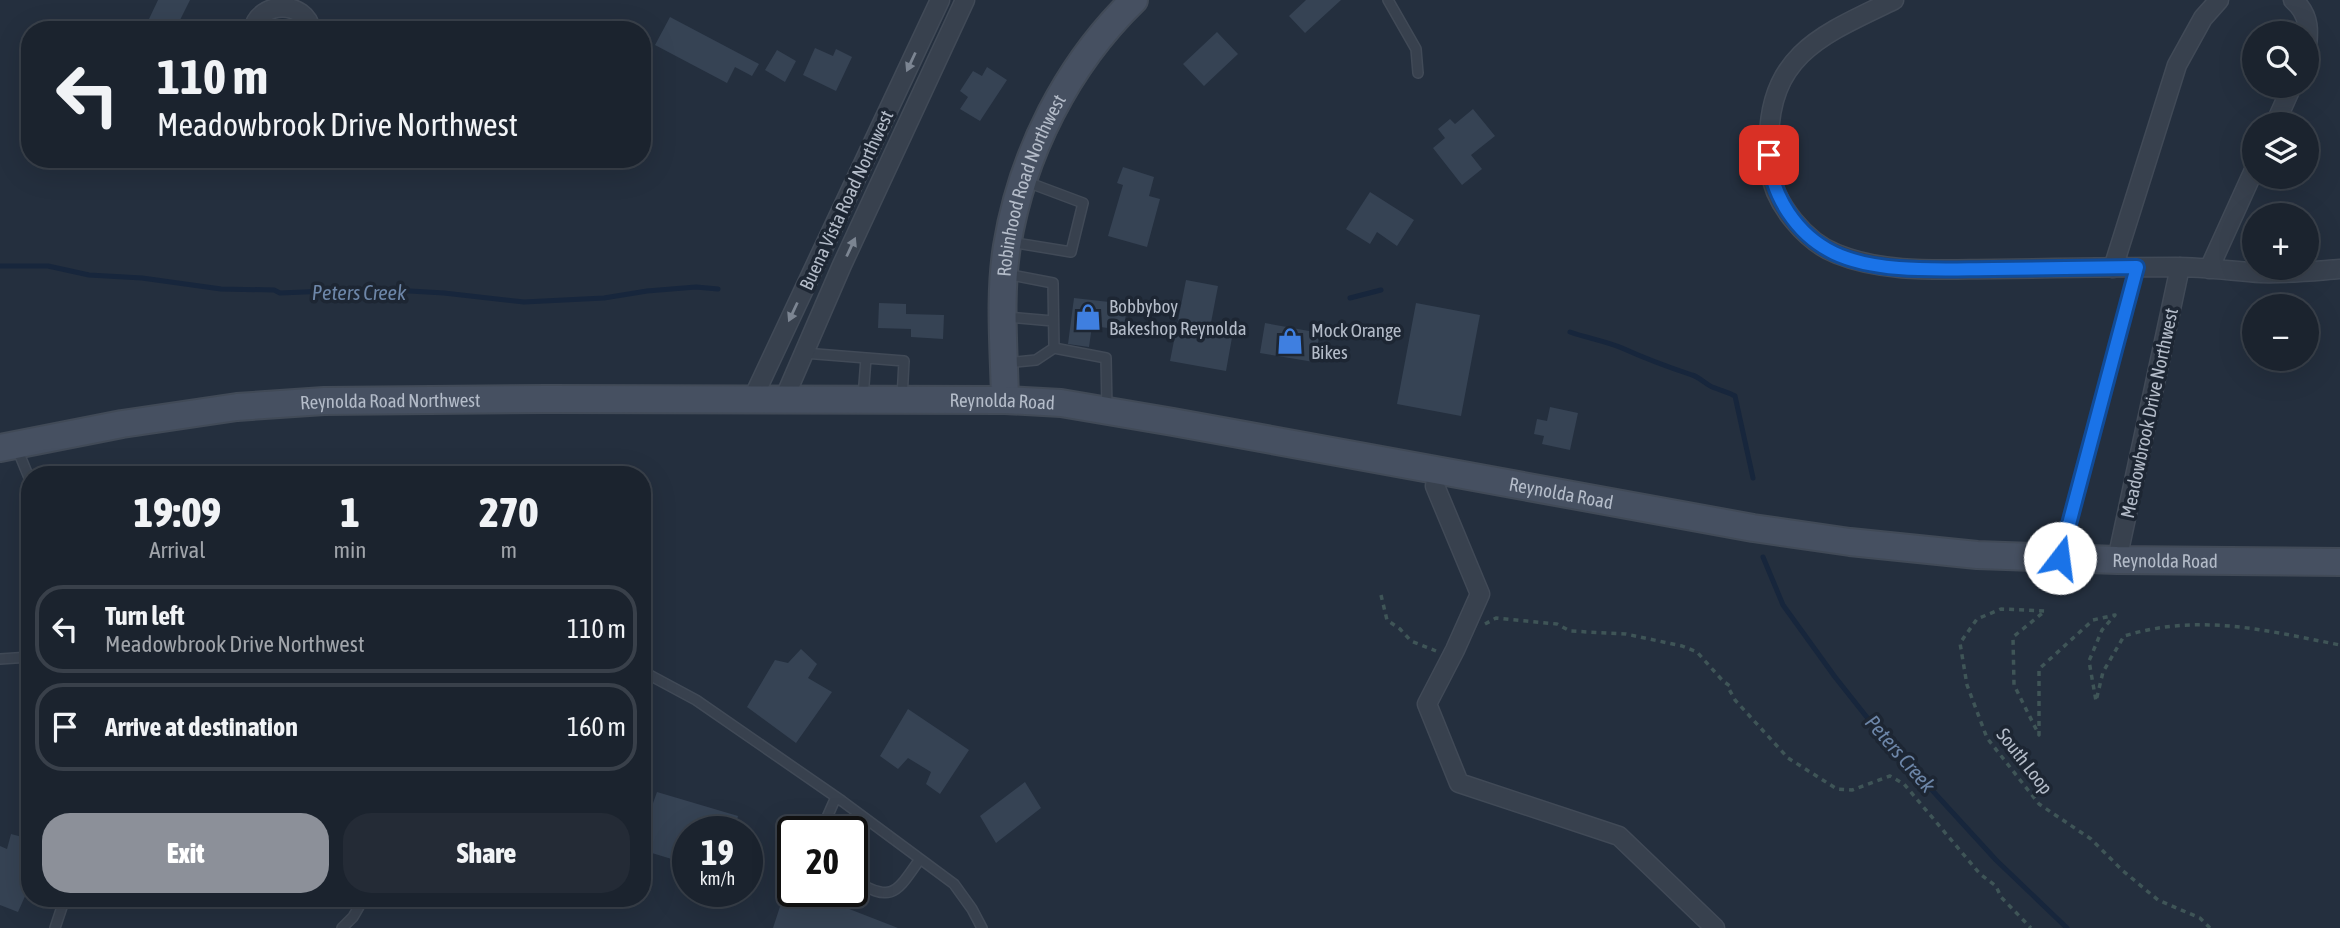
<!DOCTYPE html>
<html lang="en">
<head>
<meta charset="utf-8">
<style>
  :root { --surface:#1b232e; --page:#242b36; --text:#f1f3f6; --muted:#a0a4aa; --line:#39404a; --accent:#8c9099 }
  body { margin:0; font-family:"Asap Condensed",sans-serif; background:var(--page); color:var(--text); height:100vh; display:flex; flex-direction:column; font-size:26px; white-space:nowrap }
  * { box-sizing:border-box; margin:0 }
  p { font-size:23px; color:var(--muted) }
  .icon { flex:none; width:38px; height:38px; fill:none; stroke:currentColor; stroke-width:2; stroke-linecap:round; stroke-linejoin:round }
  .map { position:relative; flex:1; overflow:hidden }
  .side { position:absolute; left:21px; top:466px; width:630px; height:441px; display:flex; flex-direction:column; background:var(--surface); border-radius:28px; box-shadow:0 7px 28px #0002,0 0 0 2px var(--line) }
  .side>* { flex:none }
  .top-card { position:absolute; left:21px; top:21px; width:630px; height:147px; border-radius:28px; box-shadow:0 7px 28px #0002,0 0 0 2px var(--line); background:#1b232e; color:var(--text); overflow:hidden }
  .buttons { position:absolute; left:2242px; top:21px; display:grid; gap:14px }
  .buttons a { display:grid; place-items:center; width:77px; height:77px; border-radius:50%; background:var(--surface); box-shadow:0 7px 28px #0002,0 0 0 2px var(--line); font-size:35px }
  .speed { position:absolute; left:672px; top:816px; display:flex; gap:14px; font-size:35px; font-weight:700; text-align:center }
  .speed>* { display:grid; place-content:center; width:91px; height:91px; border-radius:50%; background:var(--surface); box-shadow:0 7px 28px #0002,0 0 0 2px var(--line); line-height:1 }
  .speed small { font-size:18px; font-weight:400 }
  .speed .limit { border:4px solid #111; border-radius:10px; background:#fff; color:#111 }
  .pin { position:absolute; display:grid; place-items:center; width:60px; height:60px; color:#fff; margin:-30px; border-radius:14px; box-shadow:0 4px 10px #0006 }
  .me { position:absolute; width:77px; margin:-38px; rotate:15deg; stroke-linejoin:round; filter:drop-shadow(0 0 5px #0008) }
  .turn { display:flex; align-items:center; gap:24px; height:147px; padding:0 21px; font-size:32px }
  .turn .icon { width:91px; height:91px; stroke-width:2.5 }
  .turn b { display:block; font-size:49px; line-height:60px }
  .eta { display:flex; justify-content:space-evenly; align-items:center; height:119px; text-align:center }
  .eta b { font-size:42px; font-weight:800; line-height:49px }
  .action { display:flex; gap:14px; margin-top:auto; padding:14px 21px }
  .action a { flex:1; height:80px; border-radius:28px; background:var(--accent); color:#fff; font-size:28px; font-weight:800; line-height:80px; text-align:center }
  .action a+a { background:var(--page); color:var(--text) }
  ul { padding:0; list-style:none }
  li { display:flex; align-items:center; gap:21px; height:88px; margin:0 14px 10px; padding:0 7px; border:4px solid var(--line); border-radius:28px }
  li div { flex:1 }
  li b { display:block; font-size:26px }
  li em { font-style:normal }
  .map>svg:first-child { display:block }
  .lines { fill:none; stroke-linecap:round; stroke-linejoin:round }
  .stream { stroke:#17263c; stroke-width:5 }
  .building { fill:#364354 }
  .lane-casing { stroke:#414a57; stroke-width:12 }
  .street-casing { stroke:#414a57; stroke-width:21 }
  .secondary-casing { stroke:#414a57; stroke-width:30 }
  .path { stroke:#3f5557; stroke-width:3.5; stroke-dasharray:5 5; stroke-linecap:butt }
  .lane { stroke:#38414e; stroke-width:9 }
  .street { stroke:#38414e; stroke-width:18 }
  .secondary { stroke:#465061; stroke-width:26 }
  .oneway { fill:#7c8592 }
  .route-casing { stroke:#114b97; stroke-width:18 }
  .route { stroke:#1a73e8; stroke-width:12 }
  .labels { text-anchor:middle; stroke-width:7; stroke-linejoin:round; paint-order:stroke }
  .street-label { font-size:19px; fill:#b4bcc9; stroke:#1d2633 }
  .poi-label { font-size:19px; fill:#b4bcc9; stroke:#1d2633; text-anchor:start }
  .water-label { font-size:21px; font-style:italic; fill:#6d86a8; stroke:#1d2633 }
</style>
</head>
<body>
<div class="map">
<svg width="2340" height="928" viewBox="0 0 2340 928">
  <rect width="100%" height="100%" fill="#242f3e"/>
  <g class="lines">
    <path class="stream" d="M0 266H48L89 275 142 278 221 289 274 290 280 293 376 289 444 293 524 302 604 298 647 291 696 287 718 289
      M1350 298 1381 290
      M1570 332C1587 338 1606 341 1622 348 1644 358 1668 367 1692 375 1700 377 1707 386 1715 388 1722 391 1728 392 1735 396L1753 478
      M1763 557 1783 605 1835 677 1877 730 1996 860 2067 928"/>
  </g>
  <path class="building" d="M158 0H190L175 30H169L149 19Z
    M1306 0H1341L1305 33 1289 16Z
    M670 17 759 64 752 76 735 67 727 83 655 45Z
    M1217 32 1238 54 1204 86 1183 64Z
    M815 48 833 56 836 49 852 57 836 91 803 75Z
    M777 50 796 61 785 82 765 70Z
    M987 67 1007 80 980 121 960 109 968 97 960 91 973 71 982 76Z
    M1473 109 1495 136 1471 155 1482 169 1462 185 1433 148 1445 138 1438 129 1450 119 1455 124Z
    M1123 167 1154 177 1149 196 1160 199 1147 247 1108 236 1123 185 1117 183Z
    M1370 192 1414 220 1397 246 1377 232 1370 244 1346 229Z
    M1186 280 1218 286 1210 328 1233 332 1226 371 1170 361Z
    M1074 298 1127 304 1124 330 1092 326 1089 347 1068 344Z
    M879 303 906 304V314L944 315 943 339 911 337V329L878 328Z
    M1416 303 1480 315 1461 416 1397 404Z
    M1265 323 1320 333 1314 362 1260 353Z
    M1550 407 1578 413 1570 450 1542 444 1544 436 1534 434 1537 419 1547 421Z
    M801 649 817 664 808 678 832 692 796 743 747 707 775 660 788 663Z
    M908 709 969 750 940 794 926 784 931 772 908 758 898 769 880 756Z
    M1025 782 1041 808 996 843 980 816Z
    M657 792 738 816 734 831H688V864L642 850V834Z
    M11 834 30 839V885L18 912 0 905V846L7 849Z
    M787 885 793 887V891H803L898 928H773Z"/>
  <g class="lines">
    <defs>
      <path id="lane" d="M1388 0 1416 49 1418 73
        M1010 242 1071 252 1083 203 1027 182
        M1006 274 1053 283 1054 348 1106 358 1107 409
        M1006 317 1053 321
        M804 353 904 361 902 399
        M1007 363 1036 360 1054 348
        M863 398 866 358
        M16 446 30 480
        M2060 557 2137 267
        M0 659 30 657
        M642 671 696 700 842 801 954 884 972 909 982 928
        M821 831 836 797
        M852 879C893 904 896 893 920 859
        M55 928 65 898
        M342 928 353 917 364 898"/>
      <path id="street" d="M1894 0C1827 33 1770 52 1769 139 1768 149 1768 160 1770 170 1774 204 1806 242 1837 254 1886 274 1944 269 1995 269 2055 268 2116 267 2176 267 2204 267 2232 271 2261 273 2287 274 2314 271 2340 269
        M2293 0C2311 15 2309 33 2306 55
        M253 30C259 0 306 0 311 30
        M2275 124 2292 86
        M2113 268 2177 65 2203 18 2219 0
        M2209 269 2254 170
        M784 399 842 265 965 0
        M752 400 940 0
        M1438 470 1435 486 1480 594 1455 650 1427 704 1459 783 1619 836 1715 928
        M2117 560 2180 267"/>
      <g id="secondary">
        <path id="s1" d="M1005 400C1004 349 999 296 1007 246 1022 154 1067 65 1134 0"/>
        <path id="s2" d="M0 448 122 424 237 407 324 401 547 399 1005 400 1061 403 1173 422 1753 528 1850 542 1977 555 2117 560 2340 562"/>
      </g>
    </defs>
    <use href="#lane" class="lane-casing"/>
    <use href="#street" class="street-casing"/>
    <use href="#secondary" class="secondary-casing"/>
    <path class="path" d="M1381 595 1387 620 1400 629 1411 641 1436 651
      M1485 624 1496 618 1557 624 1570 631 1626 634 1682 646 1697 652 1723 681 1730 686 1729 689 1735 700 1788 758 1837 789 1852 790 1890 776 1904 784 1980 874 1996 886 2001 897 2031 928
      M2210 928 2200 918 2158 900 2122 870 2091 839 2039 804 1987 738 1967 685 1960 643 1977 619 2001 609 2045 611 2013 637 2014 685 2039 735V669L2093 620 2115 615 2102 630 2089 661 2096 701 2103 672 2124 636C2200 613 2264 630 2340 645"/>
    <use href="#lane" class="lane"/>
    <use href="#street" class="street"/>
    <use href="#secondary" class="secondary"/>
  </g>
  <defs><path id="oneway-solid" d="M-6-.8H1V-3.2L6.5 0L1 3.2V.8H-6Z" transform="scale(1.75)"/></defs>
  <g class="oneway">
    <use href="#oneway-solid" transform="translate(911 62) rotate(115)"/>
    <use href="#oneway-solid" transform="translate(851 247) rotate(-65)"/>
    <use href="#oneway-solid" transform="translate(793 312) rotate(115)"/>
  </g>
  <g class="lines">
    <defs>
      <path id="route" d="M1769 155C1771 196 1797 235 1834 253 1878 274 1945 269 1993 269 2041 268 2089 268 2137 267L2060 558"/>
    </defs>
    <use href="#route" class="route-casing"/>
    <use href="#route" class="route"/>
  </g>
  <defs>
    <symbol id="shop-bare" viewBox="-9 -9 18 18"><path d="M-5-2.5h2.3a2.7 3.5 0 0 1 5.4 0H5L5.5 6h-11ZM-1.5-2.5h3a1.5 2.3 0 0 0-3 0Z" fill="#3f7fe0" stroke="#1d2633" stroke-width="2.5" paint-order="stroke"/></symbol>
  </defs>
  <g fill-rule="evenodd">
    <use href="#shop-bare" x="1069" y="298" width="38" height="38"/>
    <use href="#shop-bare" x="1271" y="322" width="38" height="38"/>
  </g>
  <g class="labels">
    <g class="street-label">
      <text dy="7" stroke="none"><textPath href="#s1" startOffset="219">Robinhood Road Northwest</textPath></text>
      <text transform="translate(846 200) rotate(-65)" y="7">Buena Vista Road Northwest</text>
      <text dy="7" stroke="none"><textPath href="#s2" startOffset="394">Reynolda Road Northwest</textPath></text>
      <text dy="7" stroke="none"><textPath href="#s2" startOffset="1006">Reynolda Road</textPath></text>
      <text transform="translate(2149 413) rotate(-78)" y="7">Meadowbrook Drive Northwest</text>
      <text dy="7" stroke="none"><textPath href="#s2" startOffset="1573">Reynolda Road</textPath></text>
      <text dy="7" stroke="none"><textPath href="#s2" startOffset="2182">Reynolda Road</textPath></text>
      <text transform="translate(2025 761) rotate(52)" y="7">South Loop</text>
    </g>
    <g class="poi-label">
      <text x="1109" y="313">Bobbyboy<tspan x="1109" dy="22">Bakeshop Reynolda</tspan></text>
      <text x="1311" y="337">Mock Orange<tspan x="1311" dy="22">Bikes</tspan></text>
    </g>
    <g class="water-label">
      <text x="359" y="300">Peters Creek</text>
      <text transform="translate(1900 754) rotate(49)" y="7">Peters Creek</text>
    </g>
  </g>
</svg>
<div class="buttons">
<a><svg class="icon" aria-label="search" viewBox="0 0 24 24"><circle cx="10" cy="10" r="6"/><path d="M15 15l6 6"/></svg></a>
<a><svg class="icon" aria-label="layers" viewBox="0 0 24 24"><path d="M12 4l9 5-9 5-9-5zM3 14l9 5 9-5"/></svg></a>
<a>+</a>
<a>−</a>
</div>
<div class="speed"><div>19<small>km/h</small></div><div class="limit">20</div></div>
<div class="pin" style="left:1769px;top:155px;background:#d93025"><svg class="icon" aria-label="arrive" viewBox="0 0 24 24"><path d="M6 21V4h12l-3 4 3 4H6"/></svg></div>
<svg class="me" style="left:2060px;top:558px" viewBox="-20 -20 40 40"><circle r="19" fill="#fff"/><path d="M0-13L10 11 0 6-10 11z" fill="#1a73e8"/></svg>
<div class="top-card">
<div class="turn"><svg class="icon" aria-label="left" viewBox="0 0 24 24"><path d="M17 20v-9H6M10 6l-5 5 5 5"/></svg><div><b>110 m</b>Meadowbrook Drive Northwest</div></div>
</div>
<section class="side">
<div class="eta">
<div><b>19:09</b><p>Arrival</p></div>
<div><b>1</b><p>min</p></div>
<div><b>270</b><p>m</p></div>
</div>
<ul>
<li><svg class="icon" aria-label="left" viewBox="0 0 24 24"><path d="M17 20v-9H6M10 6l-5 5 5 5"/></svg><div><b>Turn left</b><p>Meadowbrook Drive Northwest</p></div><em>110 m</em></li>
<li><svg class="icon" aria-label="arrive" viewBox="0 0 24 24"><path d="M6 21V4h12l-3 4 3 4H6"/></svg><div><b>Arrive at destination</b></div><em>160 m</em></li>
</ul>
<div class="action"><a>Exit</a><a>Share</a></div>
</section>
</div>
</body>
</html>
